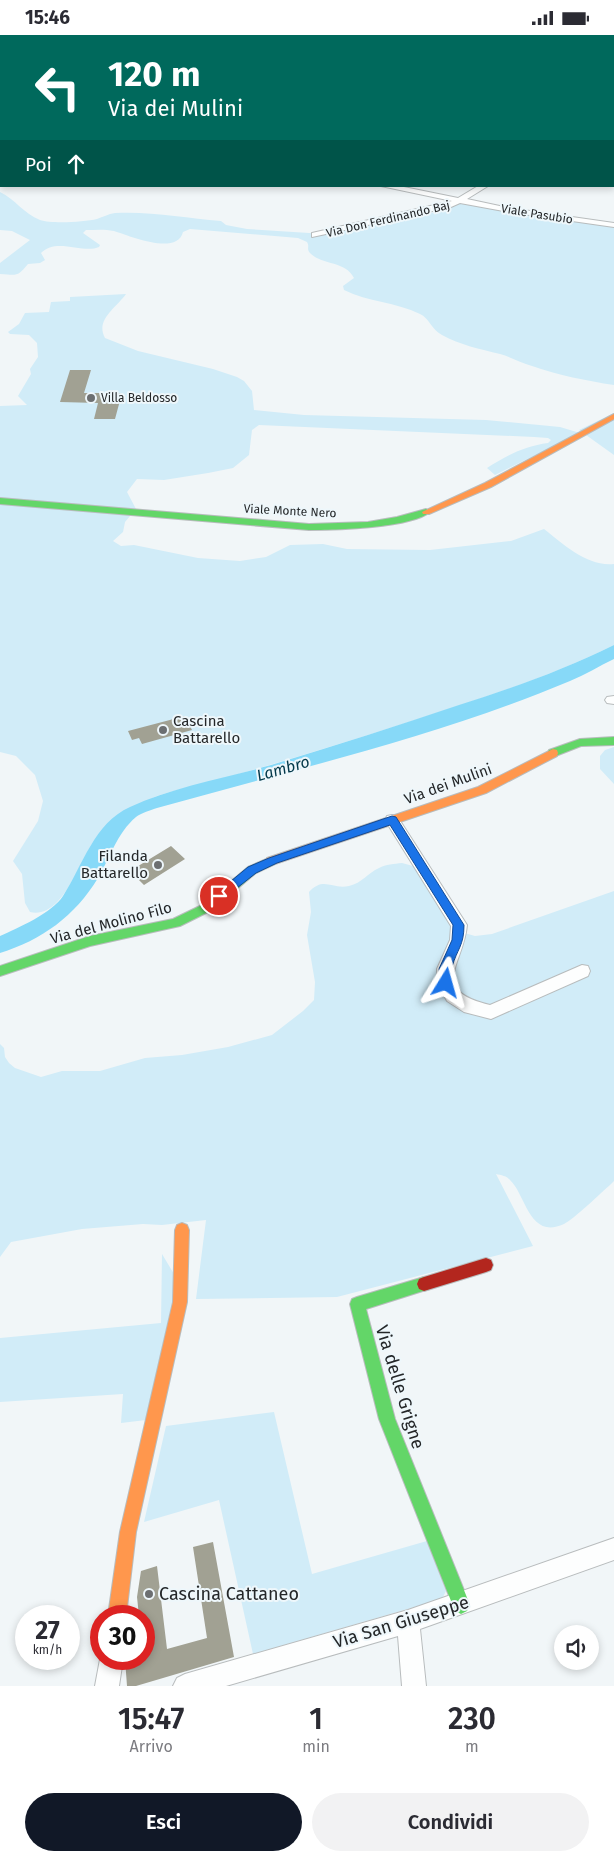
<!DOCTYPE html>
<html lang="it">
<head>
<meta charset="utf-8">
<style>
  :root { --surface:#fff; --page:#f2f2f3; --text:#2b2b33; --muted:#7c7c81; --accent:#111827 }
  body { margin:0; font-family:"Fira Sans",sans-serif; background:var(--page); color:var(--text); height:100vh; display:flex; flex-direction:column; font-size:19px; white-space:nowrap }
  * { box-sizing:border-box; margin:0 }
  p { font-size:16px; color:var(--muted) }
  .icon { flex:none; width:28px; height:28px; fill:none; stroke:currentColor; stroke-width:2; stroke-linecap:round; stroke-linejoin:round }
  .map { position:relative; height:1651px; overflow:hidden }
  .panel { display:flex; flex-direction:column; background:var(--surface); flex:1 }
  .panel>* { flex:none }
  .banner { position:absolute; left:0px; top:0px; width:615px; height:152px; box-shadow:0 2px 8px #0003; background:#00695c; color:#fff; overflow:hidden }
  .fabs { position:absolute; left:554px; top:1590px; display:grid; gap:10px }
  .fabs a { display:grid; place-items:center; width:45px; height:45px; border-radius:50%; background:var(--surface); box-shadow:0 2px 8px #0003; font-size:25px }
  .speed { position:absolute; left:15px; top:1570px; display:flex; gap:10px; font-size:25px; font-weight:700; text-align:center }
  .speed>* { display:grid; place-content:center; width:65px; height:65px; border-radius:50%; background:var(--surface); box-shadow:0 2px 8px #0003; line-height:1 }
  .speed small { font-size:12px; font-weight:400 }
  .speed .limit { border:8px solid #d22; background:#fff; color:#111 }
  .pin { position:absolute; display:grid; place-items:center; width:42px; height:42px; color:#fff; margin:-21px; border:2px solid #fff; border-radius:50%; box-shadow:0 1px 5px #0007 }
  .me { position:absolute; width:55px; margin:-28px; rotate:8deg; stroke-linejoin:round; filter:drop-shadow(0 0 4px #0008) }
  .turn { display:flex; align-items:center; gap:18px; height:105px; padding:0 25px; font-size:22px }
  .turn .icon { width:65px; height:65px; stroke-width:2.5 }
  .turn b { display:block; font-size:35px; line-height:42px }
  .then { display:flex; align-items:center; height:48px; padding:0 25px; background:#0003; gap:10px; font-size:19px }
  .eta { display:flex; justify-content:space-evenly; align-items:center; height:85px; text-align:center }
  .eta b { font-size:30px; font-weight:600; line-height:35px }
  .button { display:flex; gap:10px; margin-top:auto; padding:10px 25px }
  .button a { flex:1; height:58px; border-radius:30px; background:var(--accent); color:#fff; font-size:20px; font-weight:600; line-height:58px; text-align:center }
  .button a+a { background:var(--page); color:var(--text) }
  .status { display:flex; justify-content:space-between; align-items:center; height:35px; padding:0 25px; background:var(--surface); direction:ltr }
  .status svg { height:14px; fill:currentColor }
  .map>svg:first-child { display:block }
  .green { fill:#d1ecf8 }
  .water { fill:#87d9f8 }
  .building { fill:#a1a193 }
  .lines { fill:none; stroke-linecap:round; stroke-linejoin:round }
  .street-casing { stroke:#b8bcbd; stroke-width:2 }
  .fast-casing { stroke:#b8bcbd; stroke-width:2 }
  .slow-casing { stroke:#b8bcbd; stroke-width:2 }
  .jam-casing { stroke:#b8bcbd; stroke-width:2 }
  .street { fill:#fdfefe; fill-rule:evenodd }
  .fast { fill:#63d668; fill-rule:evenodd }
  .slow { fill:#ff974d; fill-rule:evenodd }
  .jam { fill:#b3261e; fill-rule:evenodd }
  .route { fill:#1a73e8; stroke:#114b97 }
  .poi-dot { fill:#6c6f71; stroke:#eef7fb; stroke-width:2 }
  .labels { text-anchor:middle; stroke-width:4; stroke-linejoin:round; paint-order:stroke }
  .far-street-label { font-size:12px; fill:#242729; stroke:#eef7fb }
  .far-poi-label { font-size:12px; fill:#242729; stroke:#eef7fb; text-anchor:start }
  .poi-label { font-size:15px; fill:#242729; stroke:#eef7fb; text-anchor:start }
  .street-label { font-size:15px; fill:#242729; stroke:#eef7fb }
  .water-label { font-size:16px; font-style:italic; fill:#02384a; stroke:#eef7fb }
  .near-street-label { font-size:18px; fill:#242729; stroke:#eef7fb }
  .near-poi-label { font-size:18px; fill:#242729; stroke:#eef7fb; text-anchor:start }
</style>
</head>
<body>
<div class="status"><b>15:46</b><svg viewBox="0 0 49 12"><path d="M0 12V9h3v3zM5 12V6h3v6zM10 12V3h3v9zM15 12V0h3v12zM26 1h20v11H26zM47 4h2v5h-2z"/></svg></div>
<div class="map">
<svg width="614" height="1651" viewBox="0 0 614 1651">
  <rect width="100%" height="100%" fill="#f1f6f8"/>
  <path class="green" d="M0 157C15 164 24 179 40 185 52 189 84 187 97 184 103 182 108 179 115 178 150 176 186 183 221 186L226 190 247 194 325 199 445 175 459 168 614 191V350C587 346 558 340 532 331 521 328 511 322 500 319 480 314 460 310 442 300 432 295 429 283 420 279 396 267 368 267 344 255L343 251 354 243C346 226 321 230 310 218 306 213 310 212 307 207L298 203 190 194 183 197C177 221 130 201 114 196 104 194 96 195 86 195L83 198 100 210 99 212C83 219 56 202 41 218L45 225 40 228 28 229C17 242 18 240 0 239V228L30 205 12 196 0 195Z
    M126 259C116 273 95 285 105 303L138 316 213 334 237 342 244 346 252 356 254 375 304 380 486 385 560 392 580 398 495 440 487 433C507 420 525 411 548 408L551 405 548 403 534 402 259 390 252 395 249 420 233 433 208 438 164 445 137 444 127 457 136 474 125 487 123 497 113 506 121 511 134 510 198 523 240 526 266 522 290 510 323 509 347 514 430 515 511 506 544 494C564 510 588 532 614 529V610C562 636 507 655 452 673 382 696 312 718 242 738 214 746 185 752 157 761 149 763 103 794 98 800 80 822 64 885 30 877L25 868 22 839 13 826 38 786 43 766 35 740 16 721 0 717V371L27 370 18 361 31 339 30 334 38 322 37 308 29 300 10 299 8 297 19 289 25 278 49 277 51 267 70 266V262Z
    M614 378V420L579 395Z
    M614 712V749L600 734V721L605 715Z
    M402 828 413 831 421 839 461 897 475 901 492 899 614 856V1146L611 1149C601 1158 574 1184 564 1189 529 1205 526 1160 510 1145 507 1141 501 1140 496 1139L533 1211 337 1262 196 1264 206 1185 162 1190 143 1189 82 1194 11 1207 0 1222V1009L4 1013 5 1022 9 1028 15 1033 41 1042 62 1036H100L145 1023 182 1020 228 1012 272 1000 303 976 314 965 315 947 307 900 311 877 309 857C324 841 332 855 349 851 362 848 368 838 379 833 386 829 394 829 402 828Z
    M162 1219 177 1244 146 1385 121 1388 123 1359 0 1367V1303L161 1288Z
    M274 1377 312 1539 427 1506 446 1556 442 1564 253 1619 219 1465 144 1487 166 1391Z"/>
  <path class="water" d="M614 610V624C599 631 585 640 570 646 437 702 295 734 157 773 151 775 141 778 136 782 117 798 110 823 98 843 75 881 42 905 0 918V901C18 893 52 878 63 861 83 830 94 788 130 772 172 752 226 743 271 730 334 711 397 691 459 670 512 653 564 635 614 610Z"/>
  <path class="building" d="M70 335H91L84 358H122L115 384H94L98 368 60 367Z
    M185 681 192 695 142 709 139 703 132 705 128 696Z
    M171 811 185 824 144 850 130 836Z
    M213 1507 234 1622 136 1651H127L125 1624H144V1581H139L137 1562 141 1536 157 1531 167 1614 207 1603 193 1512Z"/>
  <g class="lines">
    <defs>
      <path id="street" d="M532 0H540L541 1H533Z
        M0 40H1V44H0Z
        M0 79H1V84H0Z
        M381 151H399L458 163 478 151H488L467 164 509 173 614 188V192L509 177 460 168 451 172 312 202V198L452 166Z
        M614 661V669L607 668 605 665 607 662Z
        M392 780 397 781 467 890C464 929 427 955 490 970L582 930 588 931 590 936 588 941 491 984 464 977 447 966 438 948 437 934 450 905 451 891 385 785 387 781Z
        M614 1503V1525L420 1594 426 1651H402L398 1601 226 1651H173L177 1643 185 1639 408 1575Z
        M101 1619V1624H123L119 1651H95Z"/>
      <path id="fast" d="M0 463 309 489 368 487 397 482 426 474 430 477C411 493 335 495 309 495L0 469Z
        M614 702V710L581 711 553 722 548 718 549 715 580 704Z
        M271 822 275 823 277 826 275 829 256 838 212 875 180 891 90 911 0 941V931L90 901 173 884 204 869 248 832Z
        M424 1242 429 1244 431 1249 429 1254 366 1274 395 1384 470 1570 467 1576 461 1579 455 1576 379 1384 350 1269 352 1264 357 1262Z"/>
      <path id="slow" d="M614 379V384L491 452 429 479H423L422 477 485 448Z
        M553 714 557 715 558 718 557 721 486 758 275 829H267L265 826 267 823 478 752Z
        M182 1188 187 1190 189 1195 187 1267 136 1497 126 1581H108L120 1497 173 1267 175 1195 177 1190Z"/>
      <path id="jam" d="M0 21H1V23H0Z
        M486 1223 491 1225 493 1230 491 1235 486 1237 424 1256 419 1254 417 1249 419 1244 424 1242Z"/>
    </defs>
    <use href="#street" class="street-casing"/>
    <use href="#fast" class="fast-casing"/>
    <use href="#slow" class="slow-casing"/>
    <use href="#jam" class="jam-casing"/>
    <use href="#street" class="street"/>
    <use href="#fast" class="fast"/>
    <use href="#slow" class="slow"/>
    <use href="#jam" class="jam"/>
  </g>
  <path class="route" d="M392 781 396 782 464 890C464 911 457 914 452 932 450 939 453 945 450 952H441L439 934 452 905 453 890 390 790 277 828 256 838 223 864H215L213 861 248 832 269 823Z"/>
  <g class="poi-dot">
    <circle cx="91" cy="363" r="5"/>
    <circle cx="163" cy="695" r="5"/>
    <circle cx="158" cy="830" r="5"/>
    <circle cx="149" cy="1559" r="5"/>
  </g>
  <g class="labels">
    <g class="far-street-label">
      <text transform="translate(537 179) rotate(9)" y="4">Viale Pasubio</text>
      <text transform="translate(388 184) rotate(-13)" y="4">Via Don Ferdinando Baj</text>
      <text transform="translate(290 476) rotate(3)" y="4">Viale Monte Nero</text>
    </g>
    <g class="far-poi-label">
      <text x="101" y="367">Villa Beldosso</text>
    </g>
    <g class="poi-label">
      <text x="173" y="691">Cascina<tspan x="173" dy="17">Battarello</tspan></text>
      <text x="148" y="826" text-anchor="end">Filanda<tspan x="148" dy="17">Battarello</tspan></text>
    </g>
    <g class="street-label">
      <text transform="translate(448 749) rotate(-20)" y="5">Via dei Mulini</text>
      <text transform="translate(111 888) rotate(-15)" y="5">Via del Molino Filo</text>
    </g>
    <g class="water-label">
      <text transform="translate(283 733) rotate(-16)" y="6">Lambro</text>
    </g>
    <g class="near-street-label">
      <text transform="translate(400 1352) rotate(73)" y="6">Via delle Grigne</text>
      <text transform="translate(401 1587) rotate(-17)" y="6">Via San Giuseppe</text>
    </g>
    <g class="near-poi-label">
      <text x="159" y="1565">Cascina Cattaneo</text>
    </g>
  </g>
</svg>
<div class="fabs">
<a><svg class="icon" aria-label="sound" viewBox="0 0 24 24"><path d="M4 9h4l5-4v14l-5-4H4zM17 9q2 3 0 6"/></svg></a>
</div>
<div class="speed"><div>27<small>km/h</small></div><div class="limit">30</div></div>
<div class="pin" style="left:219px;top:861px;background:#d93025"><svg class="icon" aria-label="arrive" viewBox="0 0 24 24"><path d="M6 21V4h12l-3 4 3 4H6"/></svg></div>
<svg class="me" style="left:446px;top:948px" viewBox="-20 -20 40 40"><path d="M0-17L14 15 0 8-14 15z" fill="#1a73e8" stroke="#fff" stroke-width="4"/></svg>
<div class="banner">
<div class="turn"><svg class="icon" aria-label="left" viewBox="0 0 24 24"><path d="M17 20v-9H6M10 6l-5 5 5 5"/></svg><div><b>120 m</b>Via dei Mulini</div></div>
<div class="then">Poi<svg class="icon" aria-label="ahead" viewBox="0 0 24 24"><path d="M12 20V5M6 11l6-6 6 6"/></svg></div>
</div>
</div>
<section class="panel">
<div class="eta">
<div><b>15:47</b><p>Arrivo</p></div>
<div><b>1</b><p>min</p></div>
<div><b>230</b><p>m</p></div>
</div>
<div class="button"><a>Esci</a><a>Condividi</a></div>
</section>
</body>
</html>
